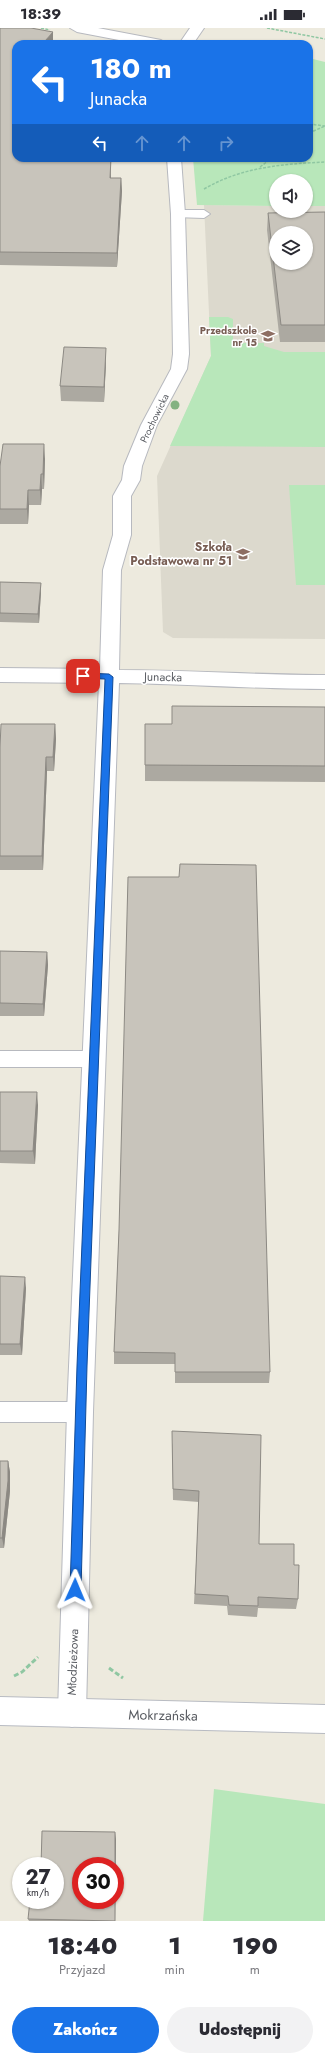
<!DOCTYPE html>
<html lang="pl">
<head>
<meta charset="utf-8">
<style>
  :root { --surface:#fff; --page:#f2f2f3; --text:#2b2b33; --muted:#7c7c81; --accent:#1a73e8 }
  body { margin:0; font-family:Jost,sans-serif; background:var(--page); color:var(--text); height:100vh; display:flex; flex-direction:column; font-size:15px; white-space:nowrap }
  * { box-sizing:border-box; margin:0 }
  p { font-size:13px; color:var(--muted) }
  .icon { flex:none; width:22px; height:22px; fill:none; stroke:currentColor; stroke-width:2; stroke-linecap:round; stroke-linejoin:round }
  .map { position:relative; height:1893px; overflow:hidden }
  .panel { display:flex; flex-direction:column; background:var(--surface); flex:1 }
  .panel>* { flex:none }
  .guide { position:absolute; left:12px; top:12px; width:301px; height:122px; border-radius:12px; box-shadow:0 1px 3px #0004; background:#1a73e8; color:#fff; overflow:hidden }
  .fabs { position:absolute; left:269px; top:146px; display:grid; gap:8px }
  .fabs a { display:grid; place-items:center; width:44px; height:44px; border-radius:50%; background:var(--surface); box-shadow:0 1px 3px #0004; font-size:20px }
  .speed { position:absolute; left:12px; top:1829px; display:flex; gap:8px; font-size:20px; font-weight:700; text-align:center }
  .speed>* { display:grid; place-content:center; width:52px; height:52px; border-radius:50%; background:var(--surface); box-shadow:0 1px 3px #0004; line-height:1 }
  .speed small { font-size:10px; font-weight:400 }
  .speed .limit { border:6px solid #d22; background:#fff; color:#111 }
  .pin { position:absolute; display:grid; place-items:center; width:34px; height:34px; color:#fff; margin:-17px; border-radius:8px; box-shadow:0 2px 6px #0006 }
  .me { position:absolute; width:44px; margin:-22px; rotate:1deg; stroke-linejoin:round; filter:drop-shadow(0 0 3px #0008) }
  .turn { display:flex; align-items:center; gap:14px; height:84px; padding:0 12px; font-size:18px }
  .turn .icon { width:52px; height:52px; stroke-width:2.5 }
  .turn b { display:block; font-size:28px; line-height:34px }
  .lanes { display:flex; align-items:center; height:38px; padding:0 12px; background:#0003; justify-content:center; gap:20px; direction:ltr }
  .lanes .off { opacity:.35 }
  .eta { display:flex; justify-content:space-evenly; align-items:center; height:68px; text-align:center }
  .eta b { font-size:24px; font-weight:800; line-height:28px }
  .button { display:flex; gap:8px; margin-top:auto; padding:8px 12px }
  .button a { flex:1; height:46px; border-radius:24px; background:var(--accent); color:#fff; font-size:16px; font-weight:800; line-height:46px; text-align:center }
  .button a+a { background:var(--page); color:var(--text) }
  .status { display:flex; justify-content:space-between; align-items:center; height:28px; padding:0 20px; background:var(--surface); direction:ltr }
  .status svg { height:11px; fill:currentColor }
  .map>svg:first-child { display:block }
  .education { fill:#dcd9cd; fill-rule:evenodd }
  .green { fill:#b8e7ba }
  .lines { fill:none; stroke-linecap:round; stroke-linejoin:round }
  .lane-casing { stroke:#b7b9bf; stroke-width:2 }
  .street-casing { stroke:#b7b9bf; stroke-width:2 }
  .secondary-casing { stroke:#b8bbc2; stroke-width:2 }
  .path-far1 { stroke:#8fc7a2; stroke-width:1.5; stroke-dasharray:3 1.5; stroke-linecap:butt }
  .path { stroke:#8fc7a2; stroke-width:3; stroke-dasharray:5 2.5; stroke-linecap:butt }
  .lane { fill:#fff; fill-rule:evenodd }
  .street { fill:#fff; fill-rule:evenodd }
  .secondary { fill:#fff; fill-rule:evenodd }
  .tree { fill:#83b281 }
  .wall { fill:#aca9a1 }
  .shaded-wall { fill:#8c8983 }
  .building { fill:#c8c4bb; stroke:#8c8983; fill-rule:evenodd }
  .route { fill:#1a73e8; stroke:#114b97 }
  .labels { text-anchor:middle; stroke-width:3; stroke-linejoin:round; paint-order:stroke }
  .far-education-label { font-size:10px; font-weight:bold; fill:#785e54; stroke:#fff; text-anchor:end }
  .far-street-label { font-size:10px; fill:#585b61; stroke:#fff }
  .education-label { font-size:12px; font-weight:bold; fill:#785e54; stroke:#fff; text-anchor:end }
  .street-label { font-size:12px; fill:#585b61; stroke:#fff }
  .near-street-label { font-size:14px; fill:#585b61; stroke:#fff }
</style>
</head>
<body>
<div class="status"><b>18:39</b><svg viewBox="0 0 49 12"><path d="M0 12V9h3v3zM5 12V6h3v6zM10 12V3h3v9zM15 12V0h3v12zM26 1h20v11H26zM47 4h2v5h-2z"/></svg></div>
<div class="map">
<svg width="325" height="1893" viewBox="0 0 325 1893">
  <rect width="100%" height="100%" fill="#edeade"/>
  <path class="education" d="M204 177 276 178V183H306V178H325V611L173 610 163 604 157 448 211 328ZM276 205H306V235H276Z"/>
  <path class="green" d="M309 30 325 34V178H306V153H276V178L197 177 193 130H309Z
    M209 289H228L233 291V315H264V318L284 324H325V419L170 418 211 328Z
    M289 457H325V557H296Z
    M214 1761 325 1776V1893H203Z"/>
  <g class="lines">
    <defs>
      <path id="lane" d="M178 182H204L210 186 204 190 174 189 172 186Z
        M0 1023H94L101 1026 103 1031 101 1036 94 1039H0Z
        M0 1374H80L88 1377 91 1384 88 1391 80 1394H0Z"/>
      <path id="street" d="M70 0H98L161 12 168 16H140L77 4Z
        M190 0H204L193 16H179Z
        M167 130H181L185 186 189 326 187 341 157 397 142 438 140 452 131 468V507L121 542 119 642C188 642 256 647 325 647V661C256 661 187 656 119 655L93 1384 86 1685 82 1695 72 1699 62 1695 58 1685 67 1384 99 655 0 654V640L100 641 103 542 113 507V468L122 452 124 438 141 397 171 341 173 326 171 186Z"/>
      <path id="secondary" d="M0 1669 325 1677V1705L0 1697Z"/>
    </defs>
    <use href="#lane" class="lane-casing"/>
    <use href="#street" class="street-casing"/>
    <use href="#secondary" class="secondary-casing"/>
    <path class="path-far1" d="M41 0 50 2
      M267 0 325 11
      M309 96 325 98
      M309 105 325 98
      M260 139 272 130
      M204 161C242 139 282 136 325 134"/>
    <path class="path" d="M109 1640 123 1650
      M14 1648 22 1644 38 1629"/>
    <use href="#lane" class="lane"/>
    <use href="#street" class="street"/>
    <use href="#secondary" class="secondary"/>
  </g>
  <circle class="tree" cx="175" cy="377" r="4.5"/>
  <path class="wall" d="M0 0 53 4V16H16L111 150H121L122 163 117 239 0 237Z
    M325 184V314H280L267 202 268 185Z
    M106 334 104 374 61 373 60 358Z
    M45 431 44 461H42L41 477H29L28 496H0V438Z
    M0 554 41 555V564L39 595 0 594Z
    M325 679V754L145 753V696H172Z
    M55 696 56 711 54 743H47L43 842H0V719Z
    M0 923 47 924 48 937 44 988H0Z
    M0 1064 38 1077 35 1136 0 1135Z
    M119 1202 270 1344 269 1355H175V1336H114V1324Z
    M0 1248 26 1260 22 1327H0Z
    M172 1415 259 1516 294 1537 298 1571 296 1581 258 1580 257 1589 228 1587 227 1578 194 1576 199 1474 173 1472Z
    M0 1433H8L10 1444V1463L4 1520H0Z
    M116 1811 115 1893H29L28 1891Z"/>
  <path class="shaded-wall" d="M53 4V16H45V13Z
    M111 130V163L110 150Z
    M121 150 122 163 117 239V225Z
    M106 320V334L104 374V359Z
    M44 416 45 431 44 461 43 446Z
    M41 446 42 461 41 477 40 462Z
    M28 462 29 477 28 496 27 481Z
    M41 555V564L39 595 38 586Z
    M55 696 56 711 54 743 53 729Z
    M46 729 47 743 43 842 42 828Z
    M47 924 48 937 44 988 43 976Z
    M37 1064 38 1077 35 1136 33 1123Z
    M25 1249 26 1260 22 1327 20 1316Z
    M8 1433 10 1444V1463L4 1520 2 1510Z
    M115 1804 116 1811 115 1893Z"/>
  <path class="building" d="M0 0H31L53 4 45 13 50 14 49 16H16V130H111L110 150H121L117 225 0 224Z
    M325 184V297H281L268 185ZM276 205H306V235H276Z
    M64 319 106 320 104 359 60 358Z
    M3 416H44L43 446H41L40 462H28L27 481H0V438Z
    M0 554 41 555 38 586 0 585Z
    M172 678 325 679V738L145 737V696H172Z
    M1 696H55L53 729H46L42 828H0V719Z
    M180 836 256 837 270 1344H175V1325L114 1324 119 1202 128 849H179Z
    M0 923 47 924 43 976 0 975Z
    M0 1064H37L33 1123H0Z
    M0 1248 25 1249 20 1316H0Z
    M172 1403 261 1407 259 1516H294V1537H299L298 1571 258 1569V1578L229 1577 228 1568 195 1566 199 1463 173 1461Z
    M0 1433H8V1453L2 1510H0Z
    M42 1803 115 1804V1838H81V1872H115V1893L28 1891 30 1872H55V1838H41Z"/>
  <path class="route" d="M83 645 109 646 113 649 87 1338 81 1562 79 1566 75 1567 71 1566 70 1562 77 1338 105 651 80 650V646Z"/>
  <defs>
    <symbol id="school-bare" viewBox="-9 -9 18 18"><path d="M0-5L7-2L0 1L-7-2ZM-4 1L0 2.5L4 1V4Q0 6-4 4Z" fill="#8d6e63" stroke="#fff" stroke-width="2.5" paint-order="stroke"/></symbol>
  </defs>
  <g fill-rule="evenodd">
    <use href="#school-bare" x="258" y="298" width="20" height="20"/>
    <use href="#school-bare" x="233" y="516" width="20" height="20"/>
  </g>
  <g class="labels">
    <g class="far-education-label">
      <text x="257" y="306">Przedszkole<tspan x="257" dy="12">nr 15</tspan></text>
    </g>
    <g class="far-street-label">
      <text transform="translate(154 390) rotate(-64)" y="4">Prochowicka</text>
    </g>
    <g class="education-label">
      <text x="232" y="523">Szkoła<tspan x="232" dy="14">Podstawowa nr 51</tspan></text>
    </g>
    <g class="street-label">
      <text transform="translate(163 649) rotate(1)" y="4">Junacka</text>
      <text transform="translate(73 1634) rotate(-88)" y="4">Młodzieżowa</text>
    </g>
    <g class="near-street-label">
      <text transform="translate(163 1687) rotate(1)" y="5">Mokrzańska</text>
    </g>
  </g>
</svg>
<div class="fabs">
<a><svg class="icon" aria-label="sound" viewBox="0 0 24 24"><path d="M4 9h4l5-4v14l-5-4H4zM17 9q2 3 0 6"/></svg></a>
<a><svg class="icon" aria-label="layers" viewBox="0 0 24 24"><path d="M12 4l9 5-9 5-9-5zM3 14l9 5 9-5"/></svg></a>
</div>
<div class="speed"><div>27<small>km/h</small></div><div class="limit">30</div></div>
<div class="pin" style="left:83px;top:648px;background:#d93025"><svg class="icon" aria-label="arrive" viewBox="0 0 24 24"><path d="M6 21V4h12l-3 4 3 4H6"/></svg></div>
<svg class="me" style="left:75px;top:1562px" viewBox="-20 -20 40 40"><path d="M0-17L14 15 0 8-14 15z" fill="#1a73e8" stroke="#fff" stroke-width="4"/></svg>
<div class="guide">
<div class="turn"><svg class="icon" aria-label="left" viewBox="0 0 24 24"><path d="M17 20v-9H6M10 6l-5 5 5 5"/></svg><div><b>180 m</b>Junacka</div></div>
<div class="lanes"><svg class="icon" aria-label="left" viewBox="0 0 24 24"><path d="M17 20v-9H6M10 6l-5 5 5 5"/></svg><svg class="icon off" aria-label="ahead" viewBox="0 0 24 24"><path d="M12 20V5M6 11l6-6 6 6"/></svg><svg class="icon off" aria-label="ahead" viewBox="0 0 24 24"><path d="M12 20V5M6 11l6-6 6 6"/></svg><svg class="icon off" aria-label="right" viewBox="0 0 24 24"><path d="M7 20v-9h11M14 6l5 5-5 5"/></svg></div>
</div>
</div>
<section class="panel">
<div class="eta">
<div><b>18:40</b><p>Przyjazd</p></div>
<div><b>1</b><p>min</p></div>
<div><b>190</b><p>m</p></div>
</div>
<div class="button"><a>Zakończ</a><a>Udostępnij</a></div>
</section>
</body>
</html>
